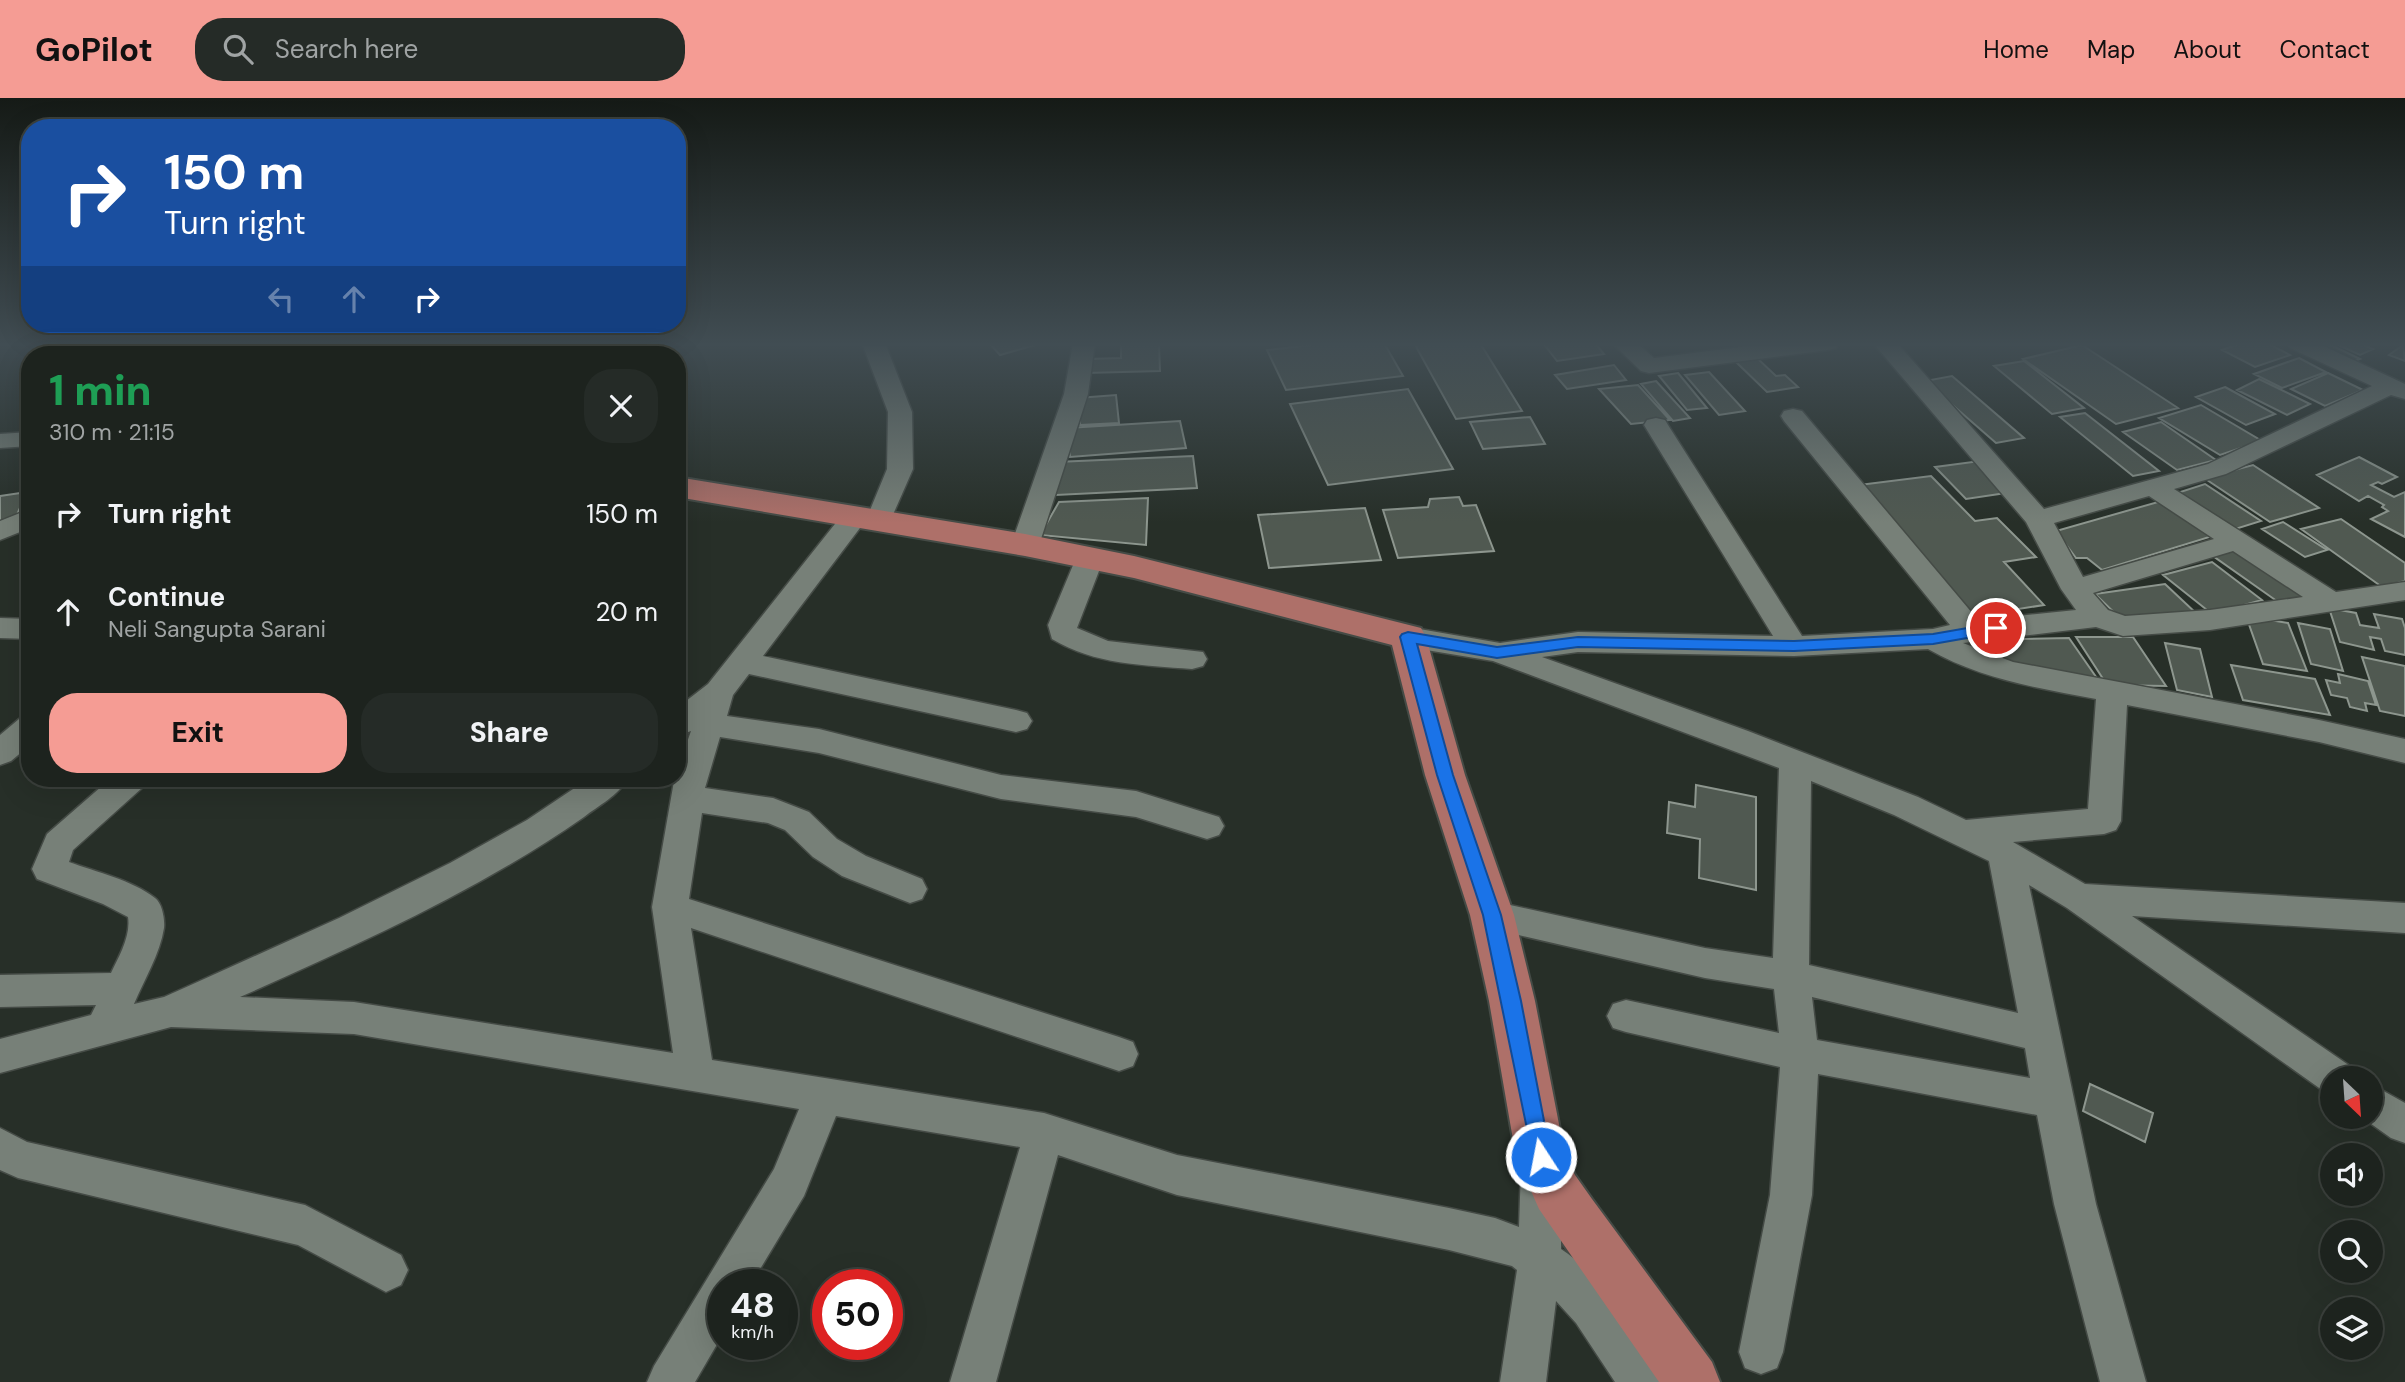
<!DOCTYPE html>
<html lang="en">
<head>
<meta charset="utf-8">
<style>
  :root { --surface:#1d231e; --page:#252b27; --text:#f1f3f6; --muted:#a0a4a4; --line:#3b403c; --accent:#f59c94 }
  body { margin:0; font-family:"DM Sans",sans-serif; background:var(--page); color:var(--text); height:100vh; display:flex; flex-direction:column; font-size:26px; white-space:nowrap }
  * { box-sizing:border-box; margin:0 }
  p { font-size:23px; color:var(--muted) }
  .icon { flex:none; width:38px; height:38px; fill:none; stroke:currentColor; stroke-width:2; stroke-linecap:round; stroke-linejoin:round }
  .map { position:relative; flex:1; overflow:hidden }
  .details { position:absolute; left:21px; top:248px; width:665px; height:441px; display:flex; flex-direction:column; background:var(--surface); border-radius:28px; box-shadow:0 7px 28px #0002,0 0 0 2px var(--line) }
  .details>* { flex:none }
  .guide { position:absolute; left:21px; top:21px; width:665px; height:214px; border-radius:28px; box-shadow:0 7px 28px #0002,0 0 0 2px var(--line); background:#1a4fa0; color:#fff; overflow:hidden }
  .needle { width:46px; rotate:155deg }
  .tools { position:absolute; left:2320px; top:968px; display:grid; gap:14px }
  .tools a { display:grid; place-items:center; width:63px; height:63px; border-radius:50%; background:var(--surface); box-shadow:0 7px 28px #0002,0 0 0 2px var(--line); font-size:35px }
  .speed { position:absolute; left:707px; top:1171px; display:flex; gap:14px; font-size:35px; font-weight:700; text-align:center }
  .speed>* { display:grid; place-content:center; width:91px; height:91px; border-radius:50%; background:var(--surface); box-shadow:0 7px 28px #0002,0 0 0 2px var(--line); line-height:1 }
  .speed small { font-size:18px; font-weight:400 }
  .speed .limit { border:10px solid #d22; background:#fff; color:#111 }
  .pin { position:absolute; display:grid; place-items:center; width:60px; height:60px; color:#fff; margin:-30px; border:4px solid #fff; border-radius:50%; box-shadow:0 2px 7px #0007 }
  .me { position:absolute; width:77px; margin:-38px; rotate:349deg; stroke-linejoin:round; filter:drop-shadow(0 0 5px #0008) }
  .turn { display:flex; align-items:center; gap:24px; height:147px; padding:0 28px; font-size:32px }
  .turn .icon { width:91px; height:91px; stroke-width:2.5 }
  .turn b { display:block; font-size:49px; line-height:60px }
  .lanes { display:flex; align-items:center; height:66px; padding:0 28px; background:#0003; justify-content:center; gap:35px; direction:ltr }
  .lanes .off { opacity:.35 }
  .round { display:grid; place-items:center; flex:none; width:74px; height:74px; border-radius:28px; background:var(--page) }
  .headline { display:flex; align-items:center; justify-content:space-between; height:119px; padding:0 28px }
  h1 { font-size:42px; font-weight:800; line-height:52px; color:#1e9e55 }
  .primary-button { display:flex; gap:14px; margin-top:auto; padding:14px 28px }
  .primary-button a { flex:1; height:80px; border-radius:28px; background:var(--accent); color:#111; font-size:28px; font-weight:800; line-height:80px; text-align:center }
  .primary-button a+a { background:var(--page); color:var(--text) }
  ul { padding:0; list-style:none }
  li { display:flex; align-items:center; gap:21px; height:98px; padding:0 28px }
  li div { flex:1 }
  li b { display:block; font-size:26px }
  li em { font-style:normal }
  header { display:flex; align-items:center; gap:42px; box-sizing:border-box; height:98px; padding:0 35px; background:var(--accent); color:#111 }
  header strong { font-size:33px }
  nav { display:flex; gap:38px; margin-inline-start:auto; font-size:24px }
  .search { width:490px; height:63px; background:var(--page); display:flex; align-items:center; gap:18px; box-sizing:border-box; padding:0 24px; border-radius:28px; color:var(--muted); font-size:26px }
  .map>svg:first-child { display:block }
  .building { fill:#505951; stroke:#8d968e; stroke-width:2 }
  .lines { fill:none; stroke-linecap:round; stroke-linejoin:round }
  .minor-casing { stroke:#454b46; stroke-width:3 }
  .major-casing { stroke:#454b46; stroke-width:4 }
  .minor { fill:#778078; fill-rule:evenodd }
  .major { fill:#ae7069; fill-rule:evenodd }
  .route { fill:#1a73e8; stroke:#114b97; stroke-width:2 }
</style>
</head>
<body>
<header>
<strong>GoPilot</strong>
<div class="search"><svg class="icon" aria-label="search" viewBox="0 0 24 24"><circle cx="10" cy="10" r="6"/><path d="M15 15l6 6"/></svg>Search here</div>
<nav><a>Home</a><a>Map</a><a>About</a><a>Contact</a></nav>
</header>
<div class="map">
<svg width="2405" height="1284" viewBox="0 0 2405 1284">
  <rect width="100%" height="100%" fill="#272f28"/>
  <path class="building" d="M384 245H447L446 250 374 255Z
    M559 245 554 257H491L496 247Z
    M989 245H1042L1000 257Z
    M1121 245H1159L1160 273 1086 275V261L1121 260Z
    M1329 245H1384L1403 278 1286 292 1267 252Z
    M1414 245H1480L1522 313 1456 321Z
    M1543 245H1595L1604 256 1557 263Z
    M2242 245H2267L2290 257 2255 269 2222 252Z
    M2323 245H2327L2360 261 2347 266 2313 250Z
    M2334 245H2359L2373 251 2360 257Z
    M2082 247 2178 310 2116 326 2023 261Z
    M2403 247 2405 263 2389 257Z
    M1757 260 1776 278 1785 277 1798 289 1767 294 1736 264Z
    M2299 260 2326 274 2282 290 2254 276Z
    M2024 263 2084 310 2052 316 1994 268Z
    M1614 267 1626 282 1567 291 1555 277Z
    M1709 274 1745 313 1719 317 1685 277Z
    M1678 275 1707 310 1687 312 1659 278Z
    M2328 275 2363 292 2325 308 2291 291Z
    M1952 278 2024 340 1996 345 1925 283Z
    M2259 281 2310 306 2287 317 2237 292Z
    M1656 283 1690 320 1673 323 1641 286Z
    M1638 287 1670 322 1631 326 1599 291Z
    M2225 289 2275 316 2246 327 2196 299Z
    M1408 291 1453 371 1328 387 1290 306Z
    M1116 297 1119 325 1080 327 1078 300Z
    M2201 307 2262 343 2220 357 2159 320Z
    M2085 315 2159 373 2133 378 2060 319Z
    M1530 319 1545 346 1483 351 1470 324Z
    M1180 323 1186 350 1070 359 1067 330Z
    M2161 324 2216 362 2177 372 2123 334Z
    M1193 358 1197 390 1056 397V364Z
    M2359 359 2397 379 2382 386 2378 384 2371 387 2394 399 2405 394V439L2371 421 2388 413 2382 409 2384 407 2368 398 2359 403 2317 377Z
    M1980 363 2006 395 1966 401 1935 369Z
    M2253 367 2319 410 2270 424 2204 380Z
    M1931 378 1975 423 1997 420 2036 459 2004 464 2044 507 1974 518 1859 387Z
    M2205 386 2261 423 2229 433 2174 396Z
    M27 394 12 428 0 430V398Z
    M1459 399 1463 408 1476 407 1494 453 1398 460 1383 412 1428 409 1430 401Z
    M1148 400 1146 447 1040 437 1059 404Z
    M2165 402 2216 437 2102 472 2087 460H2076L2056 433Z
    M1365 410 1381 462 1269 470 1258 417Z
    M2341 421 2405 465V483L2382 489 2301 431Z
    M2283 424 2327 452 2305 459 2262 431Z
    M2241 449 2310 497 2281 506 2213 458Z
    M2212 464 2262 502 2212 516 2163 477Z
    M2165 486 2197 516 2126 526 2095 496Z
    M2329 510 2356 515 2360 527 2379 530 2374 516 2402 521 2405 530V557L2385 553 2381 541 2370 539 2374 552 2340 544Z
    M2246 518 2288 525 2307 573 2263 566Z
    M2298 525 2330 531 2343 573 2311 566Z
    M2076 539H2133L2166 588 2107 587Z
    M2069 540 2101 586 1973 559 1963 542Z
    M2165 545 2200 551 2212 599 2177 592Z
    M2362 559 2405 568V618L2380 613Z
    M2231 567 2315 581 2330 617 2243 602Z
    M2338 576 2368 583 2376 607 2365 605 2367 613 2350 609 2347 600 2331 597 2326 582 2340 585Z
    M1696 687 1756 699V792L1699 780 1700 741 1667 735 1669 704 1695 709Z
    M2090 986 2153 1015 2145 1044 2083 1013Z"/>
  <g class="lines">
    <defs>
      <path id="minor" d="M82 245H105L97 257H74Z
        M236 245H259L252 257H230Z
        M571 245H593L591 257H568Z
        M862 245H885L912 314 913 371 888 428 879 430 870 428 866 422 763 558 1016 612 1027 615 1032 623 1027 631 1016 634 749 576 733 597 727 618 819 631 1001 677 1136 693 1219 719 1224 728 1219 737 1207 741 1136 719 1001 701 819 655 720 639 705 690 773 700 809 714 837 741 866 758 922 781 927 791 922 801 910 805 842 778 813 759 785 732 768 725 702 715 689 801 1119 939 1133 944 1138 956 1133 968 1119 973 691 830 712 962 1044 1015 1177 1057 1449 1110 1495 1120 1519 1129 1521 1070 1527 1056 1541 1051 1555 1056 1561 1070V1151C1601 1177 1646 1241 1664 1284H1615L1576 1225 1556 1203 1546 1284H1500L1517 1172 1512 1168 1449 1152 1177 1097 1058 1057 996 1284H950L1020 1049 836 1018 804 1098 751 1186H723V1236L695 1284H647L654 1268 774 1071 799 1011 354 936 171 929 0 975V941L91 917 96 907 0 909V877L111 875C119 858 131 838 128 819L103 806 37 781 32 771 47 736 110 681H147L142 690 73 752 69 764C96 774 132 782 155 800 162 805 165 821 164 830 160 856 144 882 134 906L164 899 193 886 339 820 450 765 527 722 588 681H627C619 697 598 708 584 719 478 793 357 847 240 899L354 904 673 955 652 809 674 683 677 681V673L691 633 677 638V610L708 586 846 412 855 410 864 412 868 417 887 371 888 314Z
        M1073 245H1095L1088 296 1039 447 1035 453 1025 456 1015 453 1011 447 1064 296Z
        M1612 245H1637L1654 260 1772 245H1839L1836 250 1828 252 1649 275 1641 273Z
        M1873 245H1897L2044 411 2208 366 2372 288 2290 250 2287 245H2317L2405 286V301L2391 297 2226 376 2174 391 2336 494 2405 484V502L2210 532 2123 538 2096 529 1963 545 2013 564 2319 622 2405 641V665L2319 644 2127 607 2121 723 2116 732 2104 736 2013 744 2085 786 2405 805V835L2132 818 2350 968 2355 980H2333V996L2322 992 2067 810 2029 787 2096 1106 2146 1284H2100L2054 1106 2037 1017 1818 976 1812 1097 1783 1254 1777 1270 1761 1276 1745 1270 1739 1254 1770 1097 1780 969 1626 934 1613 930 1607 918 1613 906 1626 902 1779 935 1774 891 1705 880 1492 831 1480 827 1474 817 1480 807 1492 803 1705 850 1773 860 1779 670 1493 563 1408 549 1398 546 1393 539 1398 532 1408 529 1500 545 1578 534 1773 538 1644 327 1647 322 1656 320 1665 322 1668 327 1802 538 1933 531 1950 527 1784 323 1781 318 1784 313 1793 311 1802 313 1978 522 2076 512 2061 491 2026 424ZM2149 398 2214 441 2083 479 2054 425ZM2233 453 2303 499 2210 512 2125 518 2108 512 2093 495ZM1928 551C1980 581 2038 590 2096 601L2088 711 1966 722 1918 699 1748 633 1542 559 1578 554 1794 558ZM1811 683 1894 717 1989 763 2018 915 1809 867ZM1812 899 2025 950 2030 980 1817 942Z
        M30 334V348L0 350V336Z
        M30 411V430L0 442V423Z
        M1090 451 1100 454 1104 460 1077 530 1108 543 1203 554 1207 561 1203 568 1192 571C1143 567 1095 567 1052 541L1048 527 1076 460 1080 454Z
        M0 520 30 521V541L0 540Z
        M30 618V647L11 663 0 667V637L19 621Z
        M2371 986 2405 1005V1045L2391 1040 2360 1018H2371Z
        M0 1030 27 1044 305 1107 401 1157 408 1172 401 1187 386 1194 298 1147 18 1080 0 1072Z"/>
      <path id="major" d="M357 245H385L384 257H356Z
        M677 379 1025 436 1134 458 1421 530 1426 539 1465 677 1514 817 1535 903 1565 1057 1575 1077 1592 1101 1712 1264 1720 1284H1659L1539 1111 1516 1059 1489 903 1470 817 1425 677 1392 547 1134 480 1025 458 677 399Z"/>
    </defs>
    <use href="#minor" class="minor-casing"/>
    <use href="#major" class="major-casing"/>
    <use href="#minor" class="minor"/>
    <use href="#major" class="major"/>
  </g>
  <linearGradient id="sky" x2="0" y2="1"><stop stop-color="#151a16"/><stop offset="0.58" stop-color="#414d53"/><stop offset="1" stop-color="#414d53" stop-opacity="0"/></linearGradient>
  <rect width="2405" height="425" fill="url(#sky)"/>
  <path class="route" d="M1996 525 2004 530 2001 534 1933 546 1794 553 1578 549 1497 560 1417 546 1453 677 1501 817 1521 903 1551 1059 1548 1065 1541 1068 1534 1065 1483 817 1437 677 1400 539 1402 536 1408 534 1497 549 1578 539 1794 543 1933 536Z"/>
</svg>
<div class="tools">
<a><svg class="needle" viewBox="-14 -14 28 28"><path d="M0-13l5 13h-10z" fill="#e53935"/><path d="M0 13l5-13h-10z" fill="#a0a4a4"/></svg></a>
<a><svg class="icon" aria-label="sound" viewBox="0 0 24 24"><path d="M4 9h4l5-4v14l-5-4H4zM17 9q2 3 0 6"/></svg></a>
<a><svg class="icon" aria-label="search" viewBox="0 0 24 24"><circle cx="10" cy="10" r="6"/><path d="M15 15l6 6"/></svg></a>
<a><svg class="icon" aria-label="layers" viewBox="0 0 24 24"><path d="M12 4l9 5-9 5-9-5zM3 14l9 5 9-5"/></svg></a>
</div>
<div class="speed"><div>48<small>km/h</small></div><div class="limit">50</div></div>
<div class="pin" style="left:1996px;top:530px;background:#d93025"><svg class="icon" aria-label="arrive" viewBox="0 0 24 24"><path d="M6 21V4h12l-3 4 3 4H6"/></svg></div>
<svg class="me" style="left:1541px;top:1059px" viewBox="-20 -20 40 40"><circle r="17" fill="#1a73e8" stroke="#fff" stroke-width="3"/><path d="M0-11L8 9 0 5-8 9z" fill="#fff"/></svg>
<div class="guide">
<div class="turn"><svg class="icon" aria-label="right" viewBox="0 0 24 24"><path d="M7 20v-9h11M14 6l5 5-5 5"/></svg><div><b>150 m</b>Turn right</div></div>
<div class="lanes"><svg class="icon off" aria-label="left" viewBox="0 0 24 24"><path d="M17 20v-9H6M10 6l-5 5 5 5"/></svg><svg class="icon off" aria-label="ahead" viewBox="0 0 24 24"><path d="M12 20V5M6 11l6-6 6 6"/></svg><svg class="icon" aria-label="right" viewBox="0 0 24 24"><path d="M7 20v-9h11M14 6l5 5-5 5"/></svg></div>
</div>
<section class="details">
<div class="headline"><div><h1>1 min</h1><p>310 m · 21:15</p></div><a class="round"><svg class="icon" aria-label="close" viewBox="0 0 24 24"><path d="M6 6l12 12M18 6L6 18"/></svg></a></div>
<ul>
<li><svg class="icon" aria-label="right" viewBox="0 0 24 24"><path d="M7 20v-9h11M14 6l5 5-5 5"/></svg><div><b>Turn right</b></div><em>150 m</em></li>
<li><svg class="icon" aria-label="ahead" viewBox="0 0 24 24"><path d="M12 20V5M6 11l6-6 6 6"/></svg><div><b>Continue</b><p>Neli Sangupta Sarani</p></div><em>20 m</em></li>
</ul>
<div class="primary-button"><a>Exit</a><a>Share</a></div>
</section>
</div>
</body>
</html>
